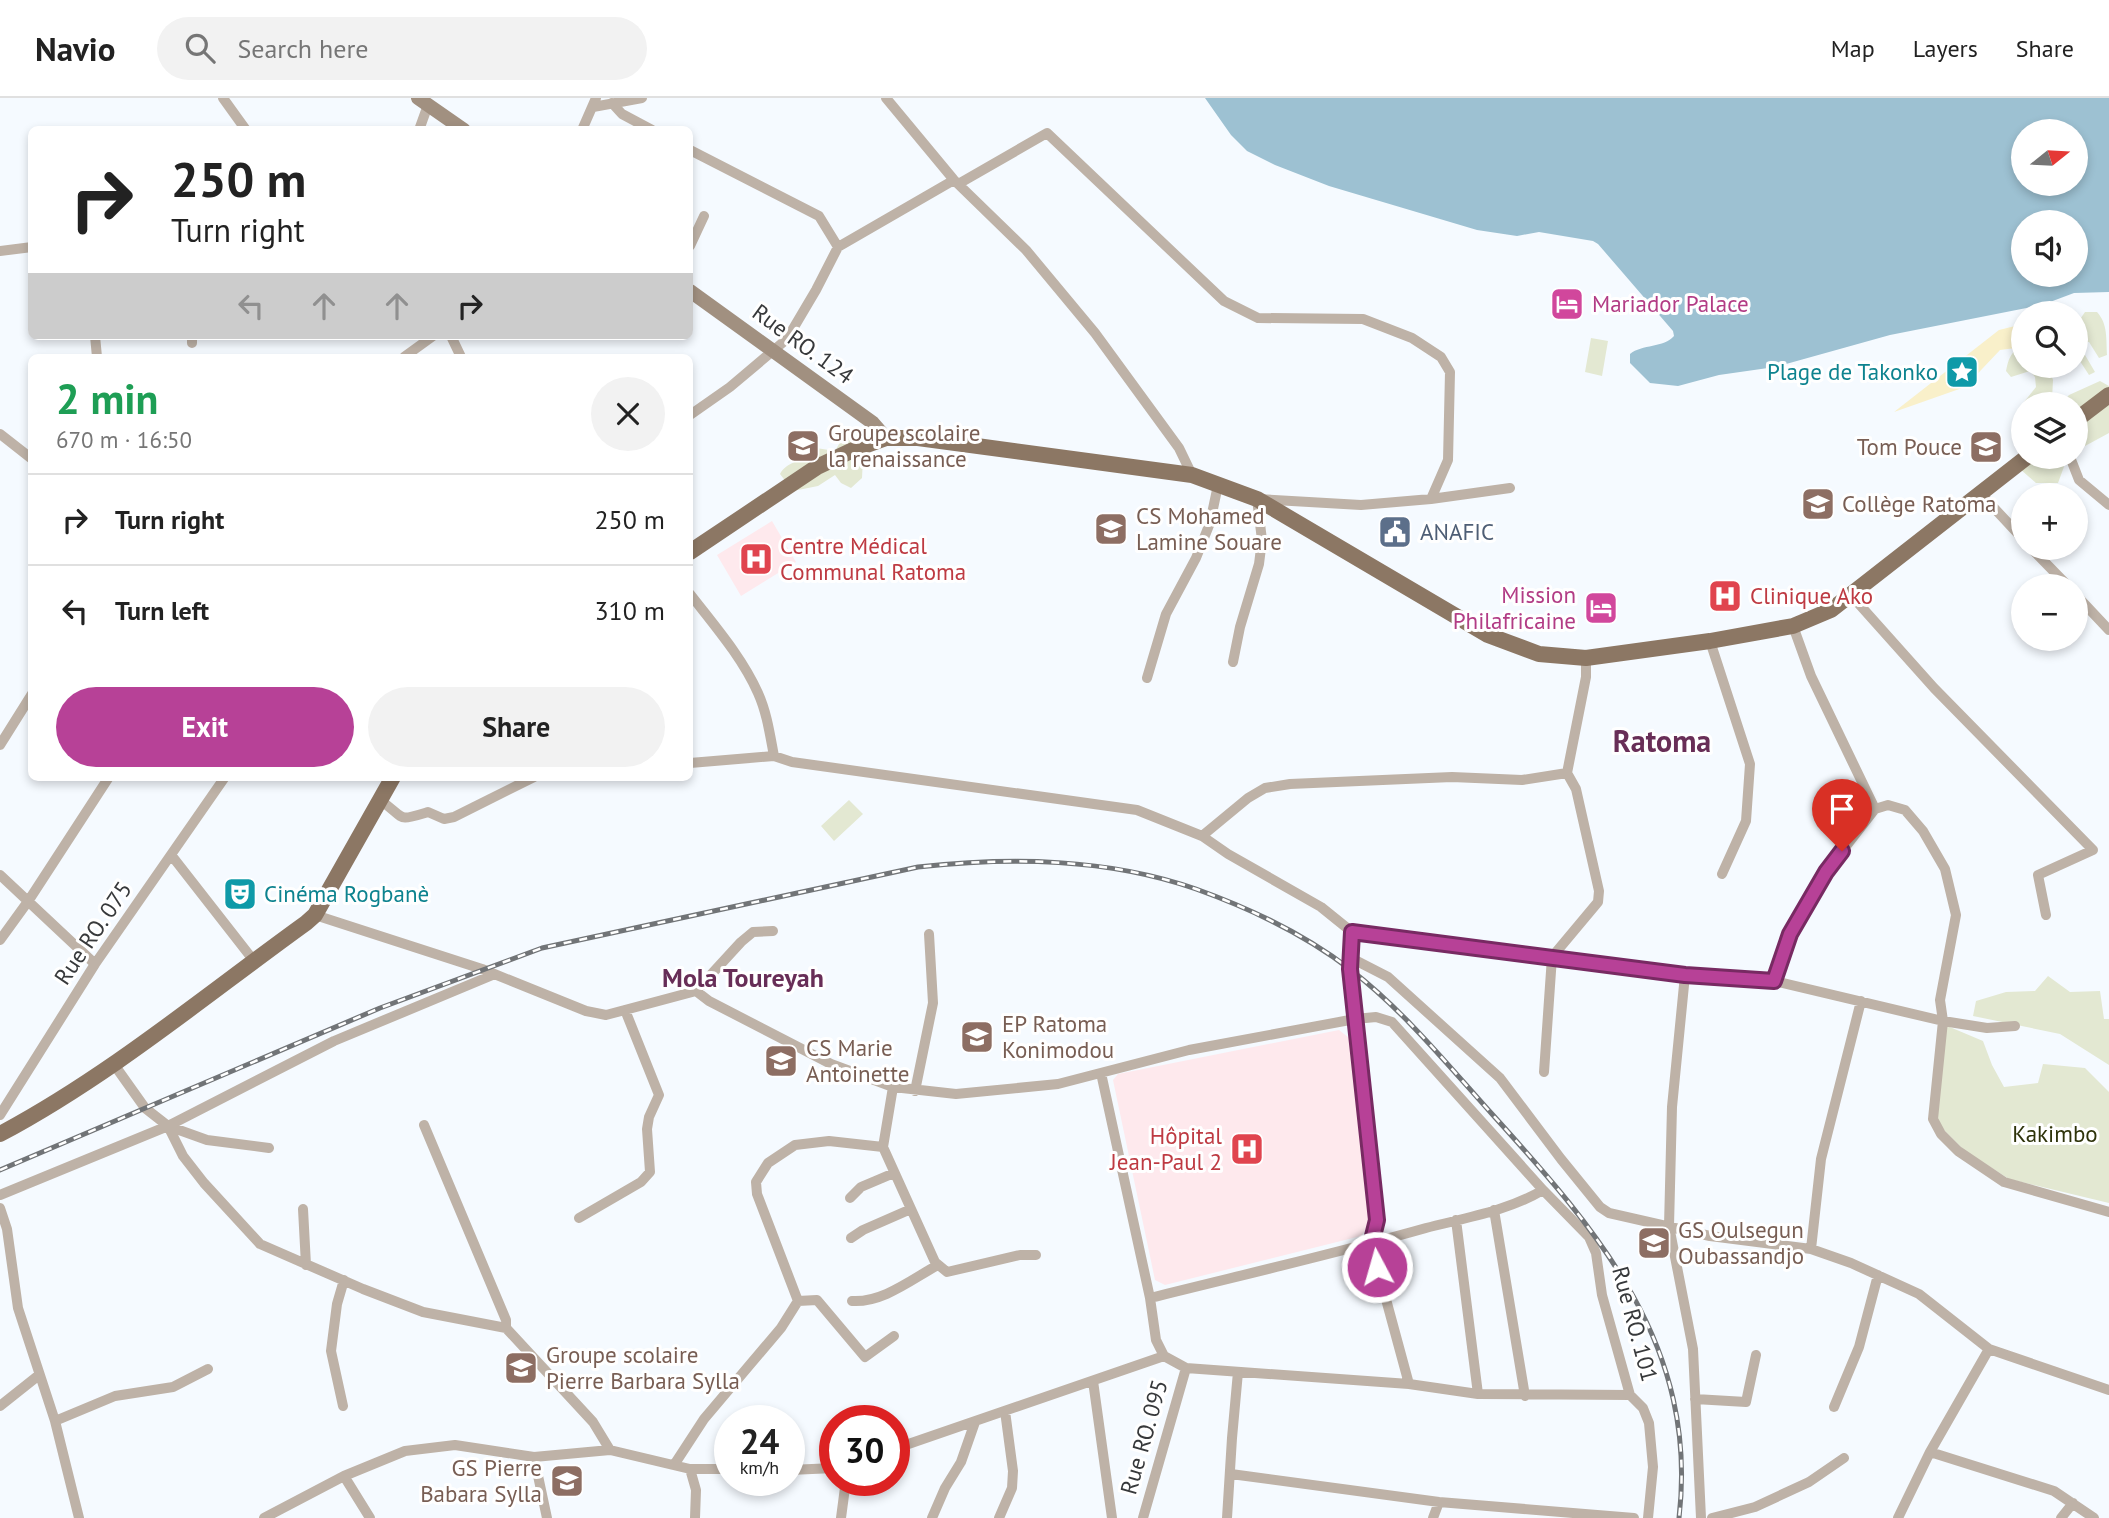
<!DOCTYPE html>
<html lang="en">
<head>
<meta charset="utf-8">
<style>
  :root { --surface:#fff; --page:#f2f2f2; --text:#222; --muted:#767676; --line:#e0e0e0; --accent:#b74197 }
  body { margin:0; font-family:"PT Sans",sans-serif; background:var(--page); color:var(--text); height:100vh; display:flex; flex-direction:column; font-size:26px; white-space:nowrap }
  * { box-sizing:border-box; margin:0 }
  p { font-size:23px; color:var(--muted) }
  .icon { flex:none; width:38px; height:38px; fill:none; stroke:currentColor; stroke-width:2; stroke-linecap:round; stroke-linejoin:round }
  .map { position:relative; flex:1; overflow:hidden }
  .side { position:absolute; left:28px; top:256px; width:665px; height:427px; display:flex; flex-direction:column; background:var(--surface); border-radius:10px; box-shadow:0 4px 10px #0003 }
  .side>* { flex:none }
  .hud { position:absolute; left:28px; top:28px; width:665px; height:214px; border-radius:10px; box-shadow:0 4px 10px #0003; background:#fff; color:var(--text); overflow:hidden }
  .needle { width:46px; rotate:72deg }
  .tools { position:absolute; left:2011px; top:21px; display:grid; gap:14px }
  .tools a { display:grid; place-items:center; width:77px; height:77px; border-radius:50%; background:var(--surface); box-shadow:0 4px 10px #0003; font-size:35px }
  .speed { position:absolute; left:714px; top:1307px; display:flex; gap:14px; font-size:35px; font-weight:700; text-align:center }
  .speed>* { display:grid; place-content:center; width:91px; height:91px; border-radius:50%; background:var(--surface); box-shadow:0 4px 10px #0003; line-height:1 }
  .speed small { font-size:18px; font-weight:400 }
  .speed .limit { border:10px solid #d22; background:#fff; color:#111 }
  .pin { position:absolute; display:grid; place-items:center; width:60px; height:60px; color:#fff; margin:-72px -30px; border-radius:50% 50% 50% 0; rotate:-45deg; box-shadow:0 0 7px #0007 }
  .pin .icon { rotate:45deg }
  .me { position:absolute; width:77px; margin:-38px; rotate:354deg; stroke-linejoin:round; filter:drop-shadow(0 0 5px #0008) }
  .turn { display:flex; align-items:center; gap:24px; height:147px; padding:0 28px; font-size:32px }
  .turn .icon { width:91px; height:91px; stroke-width:2.5 }
  .turn b { display:block; font-size:49px; line-height:60px }
  .lanes { display:flex; align-items:center; height:66px; padding:0 28px; background:#0003; justify-content:center; gap:35px; direction:ltr }
  .lanes .off { opacity:.35 }
  .round { display:grid; place-items:center; flex:none; width:74px; height:74px; border-radius:37px; background:var(--page) }
  .headline { display:flex; align-items:center; justify-content:space-between; height:119px; padding:0 28px }
  h1 { font-size:42px; font-weight:700; line-height:52px; color:#1e9e55 }
  .button { display:flex; gap:14px; margin-top:auto; padding:14px 28px }
  .button a { flex:1; height:80px; border-radius:42px; background:var(--accent); color:#fff; font-size:28px; font-weight:700; line-height:80px; text-align:center }
  .button a+a { background:var(--page); color:var(--text) }
  ul { padding:0; list-style:none }
  li { display:flex; align-items:center; gap:21px; height:91px; padding:0 28px; border-top:2px solid var(--line) }
  li div { flex:1 }
  li b { display:block; font-size:26px }
  li em { font-style:normal }
  header { display:flex; align-items:center; gap:42px; box-sizing:border-box; height:98px; padding:0 35px; background:var(--surface); border-bottom:2px solid var(--line) }
  header strong { font-size:33px }
  nav { display:flex; gap:38px; margin-inline-start:auto; font-size:24px }
  .search { width:490px; height:63px; background:var(--page); display:flex; align-items:center; gap:18px; box-sizing:border-box; padding:0 24px; border-radius:38px; color:var(--muted); font-size:26px }
  .map>svg:first-child { display:block }
  .medical { fill:#fee9ed }
  .green { fill:#e3e8d2 }
  .sand { fill:#f9f0ca }
  .water { fill:#9dc1d2; fill-rule:evenodd }
  .lines { fill:none; stroke-linecap:round; stroke-linejoin:round }
  .street { stroke:#beb2a7; stroke-width:10 }
  .secondary { stroke:#a19080; stroke-width:14 }
  .primary { stroke:#8c7764; stroke-width:16 }
  .rail-casing { stroke:#717477; stroke-width:5 }
  .rail { stroke:#fff; stroke-width:2.5; stroke-dasharray:8; stroke-linecap:butt }
  .route-casing { stroke:#772a62; stroke-width:18 }
  .route { stroke:#b74197; stroke-width:12 }
  .labels { text-anchor:middle; stroke-width:6; stroke-linejoin:round; paint-order:stroke }
  .hotel-label { font-size:23px; fill:#b23c85; stroke:#fff; text-anchor:start }
  .street-label { font-size:23px; fill:#37393b; stroke:#fff }
  .culture-label { font-size:23px; fill:#0d838f; stroke:#fff; text-anchor:end }
  .education-label { font-size:23px; fill:#785e54; stroke:#fff; text-anchor:start }
  .service-label { font-size:23px; fill:#4e5e75; stroke:#fff; text-anchor:start }
  .health-label { font-size:23px; fill:#be3a42; stroke:#fff; text-anchor:start }
  .park-label { font-size:23px; fill:#2e330a; stroke:#fff }
  .quarter-label { font-size:26px; font-weight:bold; fill:#682e57; stroke:#fff }
  .district-label { font-size:30px; font-weight:bold; fill:#682e57; stroke:#fff }
</style>
</head>
<body>
<header>
<strong>Navio</strong>
<div class="search"><svg class="icon" aria-label="search" viewBox="0 0 24 24"><circle cx="10" cy="10" r="6"/><path d="M15 15l6 6"/></svg>Search here</div>
<nav><a>Map</a><a>Layers</a><a>Share</a></nav>
</header>
<div class="map">
<svg width="2109" height="1420" viewBox="0 0 2109 1420">
  <rect width="100%" height="100%" fill="#f5faff"/>
  <path class="medical" d="M772 423 796 464 741 498 717 457Z
    M1339 932 1353 943 1374 1121 1361 1138 1165 1187 1155 1182 1113 982 1118 976Z"/>
  <path class="green" d="M2085 214H2097C2108 226 2106 241 2107 257L2099 260 2089 244 2078 245 2095 274 2089 277 2076 257V227Z
    M1591 240 1608 243 1602 278 1585 274Z
    M2023 248V268H2037L2039 271 2049 270 2053 282 2052 302 2057 306H2026L2024 304 2036 289 2035 279 2030 273 2011 279 2006 273C2008 262 2011 252 2023 248Z
    M2100 283 2109 288V335L2085 348 2076 343V306H2061L2069 297Z
    M851 333 868 341 871 352 863 360 862 380 851 390 841 385 835 377 818 388 793 393 780 376C788 362 799 368 810 349L835 353 843 339Z
    M2023 359H2064L2065 366 2058 385H2036L2020 371Z
    M849 702 863 716 834 743 821 728Z
    M2048 878 2070 894 2100 893 2104 921H2109V967L2060 936 1973 918 1976 903 2006 894 2035 893Z
    M1945 927 1983 943 1992 967 2004 989 2038 985 2043 966 2085 970 2109 994V1105L2009 1081 1965 1053 1936 1024Z"/>
  <path class="sand" d="M2023 226V249L2000 252 1965 289 1894 314 1999 232Z"/>
  <path class="water" d="M1205 0H2109V194L2074 195 2042 207 1890 237 1775 269 1719 277 1678 288 1650 285 1630 265V256C1642 246 1664 250 1674 238L1673 233 1598 146 1593 143 1539 134 1517 138 1477 132 1329 88 1275 67 1247 53 1231 37ZM2023 33H2076V86H2023ZM2076 124V177H2023V124Z"/>
  <g class="lines">
    <path class="street" d="M223 0 246 32
      M886 0 954 82 1026 152 1095 235 1179 350 1192 377
      M612 5 622 16 652 32
      M593 9 642 0
      M419 32 428 7
      M582 32 596 0
      M690 52 819 118 838 149 816 192 787 241 730 289 690 317
      M960 85 1047 35 1224 203 1258 220 1363 221 1412 240 1441 259 1450 274 1448 362 1431 401 1361 407 1257 401 1262 442 1259 466 1240 529 1233 564
      M690 148 704 118
      M838 149 954 82
      M0 153 32 149
      M95 238 97 259
      M451 238 461 259
      M192 245V238
      M404 259 433 238
      M0 336 32 361
      M2070 359 2079 382 2109 407
      M1980 395 2023 441
      M1431 401 1510 390
      M2031 450 2068 488
      M690 496C714 527 742 559 758 595 767 615 770 637 774 658
      M1850 496 1934 590 2093 752 2038 777 2046 817
      M2076 497 2109 532
      M1710 543 1750 666 1746 723 1722 776
      M1147 580 1166 516 1196 460 1210 425 1218 387
      M0 647 32 596
      M690 665 774 658 792 664 1137 712 1202 738 1228 756 1321 809 1352 834 1685 877 1774 883 1943 923 1987 930 2015 928
      M1567 675 1586 579V560
      M380 702C407 721 395 724 428 714L444 721 454 719 534 679
      M1875 711 1888 707 1905 712 1923 733 1945 771 1956 817 1940 902 1943 923 1933 1021 1941 1036 1958 1053 2004 1084 2109 1114
      M1202 738 1248 700 1265 690 1290 686 1452 679 1522 682 1567 675 1576 691 1599 793 1598 804 1552 859 1544 974
      M172 758 254 863
      M0 777 95 866
      M315 817 482 871 586 913 606 917 696 893 709 903 831 966 893 989 956 996 1058 986 1189 952 1355 921 1376 919 1392 924 1543 1092
      M1352 834 1350 871 1377 1121 1371 1146 1409 1286
      M0 842 29 802 109 679
      M1351 860 1388 879 1500 980 1561 1061 1600 1109 1609 1115 1710 1138 1811 1151 1851 1165 1919 1196 1989 1251 2109 1292
      M1685 877 1672 1009 1669 1128 1693 1251 1701 1420
      M1774 883 1790 836 1826 774 1875 711 1811 578 1793 528
      M696 893 741 844 753 834 773 833
      M113 965 145 1010 168 1028 183 1058 204 1085 260 1146 363 1191 423 1214 506 1230
      M1101 975 1150 1200 1156 1242 1164 1258 1186 1270 1409 1286 1478 1296 1630 1297
      M893 989 883 1049 935 1164 947 1174 1020 1157H1036
      M915 993 933 905 929 836
      M0 1017 95 866 225 679
      M424 1027 506 1222V1230L593 1324 610 1352
      M168 1028 207 1042 269 1050
      M0 1097 168 1028 334 943 495 876
      M850 1100 861 1089 894 1075
      M0 1110 7 1131 18 1210 55 1323 79 1420
      M303 1111 306 1167
      M1494 1112 1525 1298
      M579 1120 641 1084 650 1074 647 1031 649 1019 659 997 625 912
      M1456 1122 1478 1296
      M851 1140 863 1132 911 1111
      M1811 1151 1821 1061 1861 903
      M1150 1200C1242 1177 1334 1156 1426 1130 1465 1120 1508 1113 1543 1092L1589 1139 1596 1155 1602 1197 1630 1297 1643 1310 1649 1325 1653 1369 1648 1420
      M798 1203 817 1202 865 1259 894 1238
      M852 1203C883 1205 912 1181 938 1167
      M1093 1283 1112 1420
      M1695 1301 1746 1304 1756 1257
      M0 1308 39 1277
      M343 1308 331 1253 337 1206 344 1182
      M1834 1309 1859 1249 1878 1177
      M55 1323 115 1298 173 1289 208 1271
      M894 1351 1164 1258
      M1930 1354 2054 1393 2094 1420
      M534 1359 547 1420
      M674 1367 704 1321 781 1230 798 1203 757 1096 756 1084 768 1065 795 1047 829 1043 883 1049
      M690 1371 696 1392 695 1420
      M789 1372 835 1370
      M1231 1376 1439 1404 1634 1420
      M344 1378 370 1420
      M264 1420 344 1378 405 1353 455 1347 534 1359 610 1352 690 1371H730
      M841 1420 846 1382
      M932 1420 945 1390 961 1364 975 1324
      M999 1420 1012 1390 1013 1373 1005 1313
      M1143 1420 1186 1270
      M1227 1420 1232 1340 1238 1274
      M1433 1420 1439 1404
      M1712 1420 1755 1409 1809 1384 1844 1360
      M1898 1420 1930 1354 1989 1251
      M2061 1420 2073 1405"/>
    <path class="secondary" d="M418 0 464 32
      M690 193 873 325 886 340"/>
    <path class="primary" d="M2076 322 2109 297
      M690 454 817 369 853 352 886 340H918L1192 377 1257 401 1488 537 1539 556 1586 560 1710 543 1793 528 1831 512 2027 359
      M0 1036C109 978 206 897 306 825L315 817 393 679"/>
    <defs>
      <path id="rail" d="M0 1072 380 910 542 850 918 769C1011 759 1107 760 1196 791 1249 810 1306 837 1351 872 1404 913 1447 966 1492 1016 1599 1134 1699 1249 1679 1420"/>
    </defs>
    <use href="#rail" class="rail-casing"/>
    <use href="#rail" class="rail"/>
  </g>
  <g class="lines">
    <defs>
      <path id="route" d="M1377 1169 1371 1146 1377 1122 1350 871 1352 834 1685 877 1774 883 1790 836 1826 774 1842 753"/>
    </defs>
    <use href="#route" class="route-casing"/>
    <use href="#route" class="route"/>
  </g>
  <defs>
    <symbol id="hotel-square" viewBox="-11 -11 22 22"><rect x="-9" y="-9" width="18" height="18" rx="4" fill="#d1479c" stroke="#fff"/><path d="M-6-4.5h1.5V1H6V5H4.5V3h-9V5H-6ZM-4 0a1.8 1.8 0 1 1 3.6 0ZM.5 0V-2.5h3Q6-2.5 6 0Z" fill="#fff"/></symbol>
    <symbol id="sight-square" viewBox="-11 -11 22 22"><rect x="-9" y="-9" width="18" height="18" rx="4" fill="#0f9aa8" stroke="#fff"/><path d="M0-6L1.8-2.2L6-1.7L2.9 1.2L3.7 5.4L0 3.3L-3.7 5.4L-2.9 1.2L-6-1.7L-1.8-2.2Z" fill="#fff"/></symbol>
    <symbol id="school-square" viewBox="-11 -11 22 22"><rect x="-9" y="-9" width="18" height="18" rx="4" fill="#8d6e63" stroke="#fff"/><path d="M0-5L7-2L0 1L-7-2ZM-4 1L0 2.5L4 1V4Q0 6-4 4Z" fill="#fff"/></symbol>
    <symbol id="civic-square" viewBox="-11 -11 22 22"><rect x="-9" y="-9" width="18" height="18" rx="4" fill="#5c6f8a" stroke="#fff"/><path d="M-.6-6.5H3V-4.5H.6V-3L4-1V1h2V6H-6V1h2V-1L-.6-3ZM-1.2 2.5V6h2.4V2.5Z" fill="#fff"/></symbol>
    <symbol id="hospital-square" viewBox="-11 -11 22 22"><rect x="-9" y="-9" width="18" height="18" rx="4" fill="#e0444e" stroke="#fff"/><path d="M-5-5h3v3.5h4V-5h3V5h-3V1.5h-4V5h-3Z" fill="#fff"/></symbol>
    <symbol id="theatre-square" viewBox="-11 -11 22 22"><rect x="-9" y="-9" width="18" height="18" rx="4" fill="#0f9aa8" stroke="#fff"/><path d="M-5-5.5Q0-4 5-5.5V0Q5 5 0 6Q-5 5-5 0ZM-3.3-2.5H-1v1.5H-3.3ZM1-2.5H3.3v1.5H1ZM-2.8 1Q0 5.5 2.8 1Z" fill="#fff"/></symbol>
  </defs>
  <g fill-rule="evenodd">
    <use href="#hotel-square" x="1548" y="187" width="38" height="38"/>
    <use href="#sight-square" x="1943" y="255" width="38" height="38"/>
    <use href="#school-square" x="784" y="329" width="38" height="38"/>
    <use href="#school-square" x="1967" y="330" width="38" height="38"/>
    <use href="#school-square" x="1799" y="387" width="38" height="38"/>
    <use href="#school-square" x="1092" y="412" width="38" height="38"/>
    <use href="#civic-square" x="1376" y="415" width="38" height="38"/>
    <use href="#hospital-square" x="737" y="442" width="38" height="38"/>
    <use href="#hospital-square" x="1706" y="479" width="38" height="38"/>
    <use href="#hotel-square" x="1582" y="491" width="38" height="38"/>
    <use href="#theatre-square" x="221" y="777" width="38" height="38"/>
    <use href="#school-square" x="958" y="920" width="38" height="38"/>
    <use href="#school-square" x="762" y="944" width="38" height="38"/>
    <use href="#hospital-square" x="1228" y="1032" width="38" height="38"/>
    <use href="#school-square" x="1635" y="1126" width="38" height="38"/>
    <use href="#school-square" x="502" y="1251" width="38" height="38"/>
    <use href="#school-square" x="548" y="1364" width="38" height="38"/>
  </g>
  <g class="labels">
    <g class="hotel-label">
      <text x="1592" y="214">Mariador Palace</text>
      <text x="1576" y="505" text-anchor="end">Mission<tspan x="1576" dy="26">Philafricaine</tspan></text>
    </g>
    <g class="street-label">
      <text transform="translate(803 246) rotate(36)" y="8">Rue RO. 124</text>
      <text transform="translate(93 835) rotate(-56)" y="8">Rue RO. 075</text>
      <text transform="translate(1635 1226) rotate(75)" y="8">Rue RO. 101</text>
      <text transform="translate(1144 1339) rotate(-74)" y="8">Rue RO. 095</text>
    </g>
    <g class="culture-label">
      <text x="1938" y="282">Plage de Takonko</text>
      <text x="264" y="804" text-anchor="start">Cinéma Rogbanè</text>
    </g>
    <g class="education-label">
      <text x="828" y="343">Groupe scolaire<tspan x="828" dy="26">la renaissance</tspan></text>
      <text x="1962" y="357" text-anchor="end">Tom Pouce</text>
      <text x="1842" y="414">Collège Ratoma</text>
      <text x="1136" y="426">CS Mohamed<tspan x="1136" dy="26">Lamine Souare</tspan></text>
      <text x="1002" y="934">EP Ratoma<tspan x="1002" dy="26">Konimodou</tspan></text>
      <text x="806" y="958">CS Marie<tspan x="806" dy="26">Antoinette</tspan></text>
      <text x="1678" y="1140">GS Oulsegun<tspan x="1678" dy="26">Oubassandjo</tspan></text>
      <text x="546" y="1265">Groupe scolaire<tspan x="546" dy="26">Pierre Barbara Sylla</tspan></text>
      <text x="542" y="1378" text-anchor="end">GS Pierre<tspan x="542" dy="26">Babara Sylla</tspan></text>
    </g>
    <g class="service-label">
      <text x="1420" y="442">ANAFIC</text>
    </g>
    <g class="health-label">
      <text x="780" y="456">Centre Médical<tspan x="780" dy="26">Communal Ratoma</tspan></text>
      <text x="1750" y="506">Clinique Ako</text>
      <text x="1222" y="1046" text-anchor="end">Hôpital<tspan x="1222" dy="26">Jean-Paul 2</tspan></text>
    </g>
    <g class="park-label">
      <text x="2055" y="1044">Kakimbo</text>
    </g>
    <g class="quarter-label">
      <text x="743" y="889">Mola Toureyah</text>
    </g>
    <g class="district-label">
      <text x="1662" y="654">Ratoma</text>
    </g>
  </g>
</svg>
<div class="tools">
<a><svg class="needle" viewBox="-14 -14 28 28"><path d="M0-13l5 13h-10z" fill="#e53935"/><path d="M0 13l5-13h-10z" fill="#767676"/></svg></a>
<a><svg class="icon" aria-label="sound" viewBox="0 0 24 24"><path d="M4 9h4l5-4v14l-5-4H4zM17 9q2 3 0 6"/></svg></a>
<a><svg class="icon" aria-label="search" viewBox="0 0 24 24"><circle cx="10" cy="10" r="6"/><path d="M15 15l6 6"/></svg></a>
<a><svg class="icon" aria-label="layers" viewBox="0 0 24 24"><path d="M12 4l9 5-9 5-9-5zM3 14l9 5 9-5"/></svg></a>
<a>+</a>
<a>−</a>
</div>
<div class="speed"><div>24<small>km/h</small></div><div class="limit">30</div></div>
<div class="pin" style="left:1842px;top:753px;background:#d93025"><svg class="icon" aria-label="arrive" viewBox="0 0 24 24"><path d="M6 21V4h12l-3 4 3 4H6"/></svg></div>
<svg class="me" style="left:1377px;top:1169px" viewBox="-20 -20 40 40"><circle r="17" fill="#b74197" stroke="#fff" stroke-width="3"/><path d="M0-11L8 9 0 5-8 9z" fill="#fff"/></svg>
<div class="hud">
<div class="turn"><svg class="icon" aria-label="right" viewBox="0 0 24 24"><path d="M7 20v-9h11M14 6l5 5-5 5"/></svg><div><b>250 m</b>Turn right</div></div>
<div class="lanes"><svg class="icon off" aria-label="left" viewBox="0 0 24 24"><path d="M17 20v-9H6M10 6l-5 5 5 5"/></svg><svg class="icon off" aria-label="ahead" viewBox="0 0 24 24"><path d="M12 20V5M6 11l6-6 6 6"/></svg><svg class="icon off" aria-label="ahead" viewBox="0 0 24 24"><path d="M12 20V5M6 11l6-6 6 6"/></svg><svg class="icon" aria-label="right" viewBox="0 0 24 24"><path d="M7 20v-9h11M14 6l5 5-5 5"/></svg></div>
</div>
<section class="side">
<div class="headline"><div><h1>2 min</h1><p>670 m · 16:50</p></div><a class="round"><svg class="icon" aria-label="close" viewBox="0 0 24 24"><path d="M6 6l12 12M18 6L6 18"/></svg></a></div>
<ul>
<li><svg class="icon" aria-label="right" viewBox="0 0 24 24"><path d="M7 20v-9h11M14 6l5 5-5 5"/></svg><div><b>Turn right</b></div><em>250 m</em></li>
<li><svg class="icon" aria-label="left" viewBox="0 0 24 24"><path d="M17 20v-9H6M10 6l-5 5 5 5"/></svg><div><b>Turn left</b></div><em>310 m</em></li>
</ul>
<div class="button"><a>Exit</a><a>Share</a></div>
</section>
</div>
</body>
</html>
